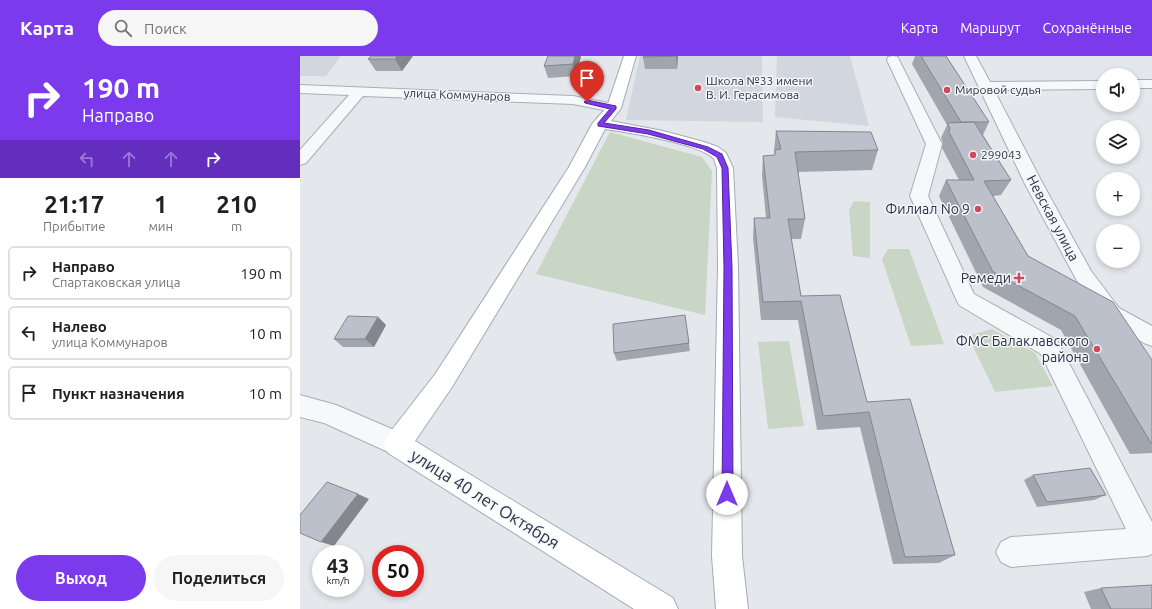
<!DOCTYPE html>
<html lang="ru">
<head>
<meta charset="utf-8">
<style>
  :root { --surface:#fff; --page:#f6f6f6; --text:#202124; --muted:#757577; --line:#e0e0e0; --accent:#7c3aed }
  body { margin:0; font-family:Ubuntu,sans-serif; background:var(--page); color:var(--text); height:100vh; display:flex; flex-direction:column; font-size:15px; white-space:nowrap }
  * { box-sizing:border-box; margin:0 }
  p { font-size:13px; color:var(--muted) }
  .icon { flex:none; width:22px; height:22px; fill:none; stroke:currentColor; stroke-width:2; stroke-linecap:round; stroke-linejoin:round }
  .map { position:relative; flex:1; overflow:hidden }
  .details { display:flex; flex-direction:column; background:var(--surface); width:300px }
  .details>* { flex:none }
  .banner { background:#7c3aed; color:#fff; overflow:hidden }
  .tools { position:absolute; left:796px; top:12px; display:grid; gap:8px }
  .tools a { display:grid; place-items:center; width:44px; height:44px; border-radius:50%; background:var(--surface); box-shadow:0 2px 6px #0003; font-size:20px }
  .speed { position:absolute; left:12px; top:489px; display:flex; gap:8px; font-size:20px; font-weight:700; text-align:center }
  .speed>* { display:grid; place-content:center; width:52px; height:52px; border-radius:50%; background:var(--surface); box-shadow:0 2px 6px #0003; line-height:1 }
  .speed small { font-size:10px; font-weight:400 }
  .speed .limit { border:6px solid #d22; background:#fff; color:#111 }
  .pin { position:absolute; display:grid; place-items:center; width:34px; height:34px; color:#fff; margin:-41px -17px; border-radius:50% 50% 50% 0; rotate:-45deg; box-shadow:0 0 4px #0007 }
  .pin .icon { rotate:45deg }
  .me { position:absolute; width:44px; margin:-22px; rotate:0deg; stroke-linejoin:round; filter:drop-shadow(0 0 3px #0008) }
  .turn { display:flex; align-items:center; gap:14px; height:84px; padding:0 16px; font-size:18px }
  .turn .icon { width:52px; height:52px; stroke-width:2.5 }
  .turn b { display:block; font-size:28px; line-height:34px }
  .lanes { display:flex; align-items:center; height:38px; padding:0 16px; background:#0003; justify-content:center; gap:20px; direction:ltr }
  .lanes .off { opacity:.35 }
  .eta { display:flex; justify-content:space-evenly; align-items:center; height:68px; text-align:center }
  .eta b { font-size:24px; font-weight:600; line-height:28px }
  .button { display:flex; gap:8px; margin-top:auto; padding:8px 16px }
  .button a { flex:1; height:46px; border-radius:24px; background:var(--accent); color:#fff; font-size:16px; font-weight:600; line-height:46px; text-align:center }
  .button a+a { background:var(--page); color:var(--text) }
  ul { padding:0; list-style:none }
  li { display:flex; align-items:center; gap:12px; height:54px; margin:0 8px 6px; padding:0 8px; border:2px solid var(--line); border-radius:6px }
  li div { flex:1 }
  li b { display:block; font-size:15px }
  li em { font-style:normal }
  header { display:flex; align-items:center; gap:24px; box-sizing:border-box; height:56px; padding:0 20px; background:var(--accent); color:#fff }
  header strong { font-size:19px }
  nav { display:flex; gap:22px; margin-inline-start:auto; font-size:14px }
  .search { width:280px; height:36px; background:var(--page); display:flex; align-items:center; gap:10px; box-sizing:border-box; padding:0 14px; border-radius:22px; color:var(--muted); font-size:15px }
  main { display:flex; flex:1; min-height:0 }
  .map>svg:first-child { display:block }
  .built { fill:#d2d6de }
  .green { fill:#c9d6c5 }
  .lines { fill:none; stroke-linecap:round; stroke-linejoin:round }
  .minor-casing { stroke:#a9aeb7; stroke-width:2 }
  .major-casing { stroke:#a3abb8; stroke-width:2 }
  .minor { fill:#f7f8fa; fill-rule:evenodd }
  .major { fill:#fff; fill-rule:evenodd }
  .wall { fill:#a1a5ae }
  .shaded-wall { fill:#83868d }
  .building { fill:#bbc0ca; stroke:#83868d }
  .route { fill:#7c3aed; stroke:#51269a }
  .poi-dot { fill:#d1495b; stroke:#f4f6f9; stroke-width:1.5 }
  .labels { text-anchor:middle; stroke-width:3; stroke-linejoin:round; paint-order:stroke }
  .far-poi-label { font-size:12px; fill:#2b3445; stroke:#f4f6f9; text-anchor:start }
  .far-street-label { font-size:12px; fill:#2b3445; stroke:#f4f6f9 }
  .poi-label { font-size:14px; fill:#2b3445; stroke:#f4f6f9; text-anchor:end }
  .street-label { font-size:14px; fill:#2b3445; stroke:#f4f6f9 }
  .near-street-label { font-size:17px; fill:#2b3445; stroke:#f4f6f9 }
</style>
</head>
<body>
<header>
<strong>Карта</strong>
<div class="search"><svg class="icon" aria-label="search" viewBox="0 0 24 24"><circle cx="10" cy="10" r="6"/><path d="M15 15l6 6"/></svg>Поиск</div>
<nav><a>Карта</a><a>Маршрут</a><a>Сохранённые</a></nav>
</header>
<main>
<section class="details">
<div class="banner">
<div class="turn"><svg class="icon" aria-label="right" viewBox="0 0 24 24"><path d="M7 20v-9h11M14 6l5 5-5 5"/></svg><div><b>190 m</b>Направо</div></div>
<div class="lanes"><svg class="icon off" aria-label="left" viewBox="0 0 24 24"><path d="M17 20v-9H6M10 6l-5 5 5 5"/></svg><svg class="icon off" aria-label="ahead" viewBox="0 0 24 24"><path d="M12 20V5M6 11l6-6 6 6"/></svg><svg class="icon off" aria-label="ahead" viewBox="0 0 24 24"><path d="M12 20V5M6 11l6-6 6 6"/></svg><svg class="icon" aria-label="right" viewBox="0 0 24 24"><path d="M7 20v-9h11M14 6l5 5-5 5"/></svg></div>
</div>
<div class="eta">
<div><b>21:17</b><p>Прибытие</p></div>
<div><b>1</b><p>мин</p></div>
<div><b>210</b><p>m</p></div>
</div>
<ul>
<li><svg class="icon" aria-label="right" viewBox="0 0 24 24"><path d="M7 20v-9h11M14 6l5 5-5 5"/></svg><div><b>Направо</b><p>Спартаковская улица</p></div><em>190 m</em></li>
<li><svg class="icon" aria-label="left" viewBox="0 0 24 24"><path d="M17 20v-9H6M10 6l-5 5 5 5"/></svg><div><b>Налево</b><p>улица Коммунаров</p></div><em>10 m</em></li>
<li><svg class="icon" aria-label="arrive" viewBox="0 0 24 24"><path d="M6 21V4h12l-3 4 3 4H6"/></svg><div><b>Пункт назначения</b></div><em>10 m</em></li>
</ul>
<div class="button"><a>Выход</a><a>Поделиться</a></div>
</section>
<div class="map">
<svg width="852" height="553" viewBox="0 0 852 553">
  <rect width="100%" height="100%" fill="#e4e7ec"/>
  <path class="built" d="M0 0H41L26 20H0Z
    M340 0H462L463 66 326 64Z
    M477 0H550L569 70 475 61Z"/>
  <path class="green" d="M310 76 402 101 412 115 405 259 236 218Z
    M554 145 570 146V202L553 200 549 154Z
    M588 193H609L644 288 611 290 582 203Z
    M692 273 735 297 753 330 695 336 668 280Z
    M489 285 504 370 468 373 458 286Z"/>
  <g class="lines">
    <defs>
      <path id="minor" d="M593 0 598 1 599 4 642 88 628 140 674 238 757 284 852 466V498L847 500 711 511 701 506 696 496 701 486 711 481 826 473 741 298 659 249 656 243 610 140 626 88 587 4 588 1Z
        M664 0H676L690 26 803 25V33L694 34 743 128 791 215 819 252 852 270V290L844 287 803 264 777 225 725 128Z
        M833 24H852V32H833Z
        M0 29 273 40 319 49 321 52 319 55 314 56 273 48 63 40 6 107 0 109V94L49 39 0 37Z
        M0 339 36 349 106 379 110 388 106 397 97 400 24 367 0 361Z"/>
      <path id="major" d="M324 0H336L321 52 311 65 363 75 404 86 418 91 426 97 433 112 438 211 442 500 448 553H416L412 500 418 211 417 112C416 109 415 106 414 103 402 88 326 76 305 73L285 111 152 331 115 385 373 542 378 553H334L88 397 84 388 88 379 136 317 269 111 292 68 307 51Z"/>
    </defs>
    <use href="#minor" class="minor-casing"/>
    <use href="#major" class="major-casing"/>
    <use href="#minor" class="minor"/>
    <use href="#major" class="major"/>
  </g>
  <path class="wall" d="M71 0H113L102 15H76L68 3Z
    M281 0 276 20 248 22 244 10Z
    M378 0 377 13H345L343 1Z
    M615 0H646L689 66 683 79 711 124 701 139 693 140 728 200 852 304V397L830 398 761 274 683 231 639 140 646 124H659L642 92 643 87 641 82 647 69 612 8Z
    M476 75 578 94 572 114 498 116 505 163 501 183H491L501 240 567 346 655 499 639 507 593 508 560 371 517 374 498 264H461L453 182 454 162H466L462 120 463 100 475 99 474 95Z
    M385 259 390 295 317 305 314 297Z
    M78 261 86 269 74 291H43L34 283Z
    M733 419 806 439 794 444 737 451 724 424Z
    M801 532 852 553H791L784 536Z"/>
  <path class="shaded-wall" d="M97 0H113L102 15 95 3Z
    M275 0H281L276 20 273 8Z
    M376 0H378L377 13Z
    M78 261 86 269 74 291 65 283Z
    M58 438 69 443 34 490 21 486Z"/>
  <path class="building" d="M71 0H97L95 3H68Z
    M248 0H275L273 8 244 10Z
    M344 0H376L343 1Z
    M621 0H646L689 66H674L711 124 684 125 728 200 813 246 852 304V387H851L775 260 693 216 646 124H674L649 76 650 72 647 67 674 66H661Z
    M476 75 571 76 578 94 495 96 505 163H488L501 240 540 239 567 346 610 343 655 499 605 501 569 356 523 360 501 245 463 246 454 162H470L463 100 475 99V94L481 93Z
    M385 259 389 287 314 297 313 268Z
    M48 260 78 261 65 283H34Z
    M790 412 806 439 747 446 733 419Z
    M27 426 58 438 21 486 0 477V459Z
    M852 529V553H811L801 532Z"/>
  <path class="route" d="M287 44 316 50V53L304 67 349 74 408 91 422 98 428 112 432 212 433 438 431 442 427 443 423 442 422 438 424 212 422 112 417 101 403 93 348 78 298 70V67L310 53 285 47 284 46Z"/>
  <g class="poi-dot">
    <circle cx="398" cy="32" r="4"/>
    <circle cx="647" cy="34" r="4"/>
    <circle cx="673" cy="99" r="4"/>
    <circle cx="678" cy="153" r="4"/>
    <path d="M717 216h4v4h4v4h-4v4h-4v-4h-4v-4h4z"/>
    <circle cx="797" cy="293" r="4"/>
  </g>
  <g class="labels">
    <g class="far-poi-label">
      <text x="406" y="29">Школа №33 имени<tspan x="406" dy="14">В. И. Герасимова</tspan></text>
      <text x="655" y="38">Мировой судья</text>
      <text x="681" y="103">299043</text>
    </g>
    <g class="far-street-label">
      <text transform="translate(157 39) rotate(2)" y="4">улица Коммунаров</text>
    </g>
    <g class="poi-label">
      <text x="670" y="158">Филиал No 9</text>
      <text x="711" y="227">Ремеди</text>
      <text x="789" y="290">ФМС Балаклавского<tspan x="789" dy="16">района</tspan></text>
    </g>
    <g class="street-label">
      <text transform="translate(753 162) rotate(62)" y="5">Невская улица</text>
    </g>
    <g class="near-street-label">
      <text transform="translate(185 443) rotate(32)" y="6">улица 40 лет Октября</text>
    </g>
  </g>
</svg>
<div class="tools">
<a><svg class="icon" aria-label="sound" viewBox="0 0 24 24"><path d="M4 9h4l5-4v14l-5-4H4zM17 9q2 3 0 6"/></svg></a>
<a><svg class="icon" aria-label="layers" viewBox="0 0 24 24"><path d="M12 4l9 5-9 5-9-5zM3 14l9 5 9-5"/></svg></a>
<a>+</a>
<a>−</a>
</div>
<div class="speed"><div>43<small>km/h</small></div><div class="limit">50</div></div>
<div class="pin" style="left:287px;top:46px;background:#d93025"><svg class="icon" aria-label="arrive" viewBox="0 0 24 24"><path d="M6 21V4h12l-3 4 3 4H6"/></svg></div>
<svg class="me" style="left:427px;top:438px" viewBox="-20 -20 40 40"><circle r="19" fill="#fff"/><path d="M0-13L10 11 0 6-10 11z" fill="#7c3aed"/></svg>
</div>
</main>
</body>
</html>
